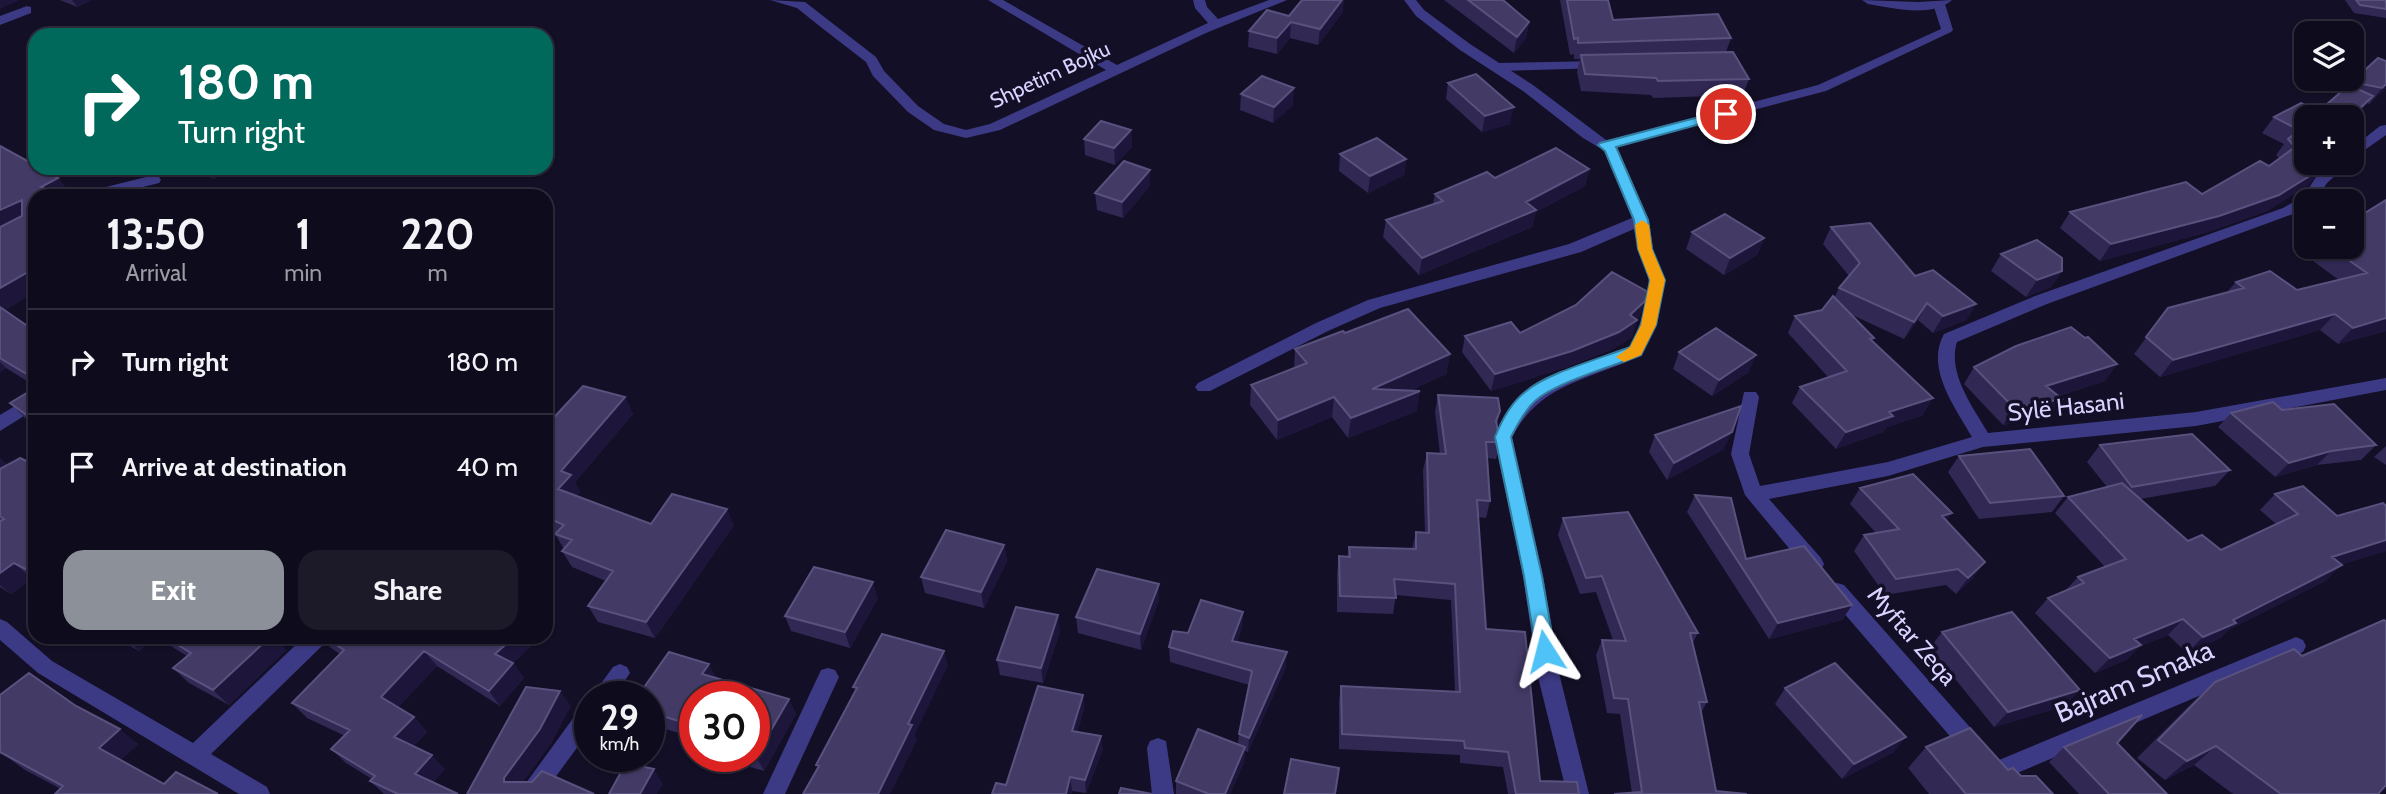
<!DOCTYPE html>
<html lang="en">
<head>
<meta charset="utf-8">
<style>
  :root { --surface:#0e0b1c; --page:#1c1929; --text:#f1f3f6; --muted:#9b9ba3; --line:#2e2b3b; --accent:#8c9099 }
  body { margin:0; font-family:Cabin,sans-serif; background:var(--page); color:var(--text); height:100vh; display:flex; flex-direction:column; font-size:26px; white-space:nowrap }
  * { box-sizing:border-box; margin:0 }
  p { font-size:23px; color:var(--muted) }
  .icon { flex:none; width:38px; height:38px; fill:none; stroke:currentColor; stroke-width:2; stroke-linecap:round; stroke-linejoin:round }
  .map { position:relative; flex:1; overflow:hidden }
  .details { position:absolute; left:28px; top:189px; width:525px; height:455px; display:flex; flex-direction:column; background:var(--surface); border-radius:21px; box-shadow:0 2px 5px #0004,0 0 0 2px var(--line) }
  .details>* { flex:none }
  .guide { position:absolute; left:28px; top:28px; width:525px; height:147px; border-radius:21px; box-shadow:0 2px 5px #0004,0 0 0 2px var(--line); background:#00695c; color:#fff; overflow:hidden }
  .tools { position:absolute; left:2294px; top:21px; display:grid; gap:14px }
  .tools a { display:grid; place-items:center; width:70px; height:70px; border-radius:14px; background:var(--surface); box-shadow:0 2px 5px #0004,0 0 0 2px var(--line); font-size:35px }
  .speed { position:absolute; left:574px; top:681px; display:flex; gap:14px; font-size:35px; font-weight:700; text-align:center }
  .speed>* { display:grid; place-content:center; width:91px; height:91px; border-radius:50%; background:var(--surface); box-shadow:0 2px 5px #0004,0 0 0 2px var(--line); line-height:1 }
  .speed small { font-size:18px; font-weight:400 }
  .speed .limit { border:10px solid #d22; background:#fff; color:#111 }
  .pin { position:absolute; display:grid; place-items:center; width:60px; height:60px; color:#fff; margin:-30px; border:4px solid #fff; border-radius:50%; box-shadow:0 2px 7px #0007 }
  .me { position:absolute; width:77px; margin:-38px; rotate:351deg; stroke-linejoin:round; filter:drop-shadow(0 0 5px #0008) }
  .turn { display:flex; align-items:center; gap:24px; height:147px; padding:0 35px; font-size:32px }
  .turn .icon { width:91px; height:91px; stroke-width:2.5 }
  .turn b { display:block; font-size:49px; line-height:60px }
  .eta { display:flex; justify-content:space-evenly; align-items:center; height:119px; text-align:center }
  .eta b { font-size:42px; font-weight:700; line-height:49px }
  .primary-button { display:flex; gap:14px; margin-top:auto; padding:14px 35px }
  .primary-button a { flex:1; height:80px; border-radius:21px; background:var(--accent); color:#fff; font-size:28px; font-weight:700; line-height:80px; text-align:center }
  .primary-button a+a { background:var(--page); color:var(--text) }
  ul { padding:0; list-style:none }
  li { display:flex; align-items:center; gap:21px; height:105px; padding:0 35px; border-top:2px solid var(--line) }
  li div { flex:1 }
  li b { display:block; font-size:26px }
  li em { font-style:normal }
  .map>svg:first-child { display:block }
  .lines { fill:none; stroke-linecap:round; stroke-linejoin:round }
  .service { fill:#3d3a85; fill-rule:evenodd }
  .minor { fill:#3d3a85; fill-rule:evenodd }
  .wall { fill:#312854 }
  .shaded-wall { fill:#1d163a }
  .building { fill:#433a66; stroke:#5a527e; stroke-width:2 }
  .route { fill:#4fc3f7; stroke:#337fa1; stroke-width:2 }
  .slow { fill:#f59e0b }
  .labels { text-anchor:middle; stroke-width:7; stroke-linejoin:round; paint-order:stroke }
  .far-street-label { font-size:21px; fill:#d9d4ff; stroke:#130f26 }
  .street-label { font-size:24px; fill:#d9d4ff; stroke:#130f26 }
  .near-street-label { font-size:28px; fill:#d9d4ff; stroke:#130f26 }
</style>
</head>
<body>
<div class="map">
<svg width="2386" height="794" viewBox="0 0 2386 794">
  <rect width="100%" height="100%" fill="#130f26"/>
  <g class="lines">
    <path class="service" d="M1939 1 1945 4 1953 30 1951 32 1826 91 1605 149 1599 145 1600 142 1818 85 1941 29 1933 4Z
      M1600 61 1606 65 1604 68 1497 71 1491 67 1497 63Z"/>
    <path class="minor" d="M770 0 805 2 876 57 884 71 918 106 944 124 966 130 990 124 1106 70 988 0H1003L1117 65 1208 23 1195 8 1193 0H1205L1207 7 1218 19 1269 0H1287L1206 33 1000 130 966 138 934 130 908 112 873 76 866 62 822 28 797 8Z
      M1404 0H1416L1424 10 1470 44 1533 85 1618 149 1649 220 1653 249 1665 280 1657 325 1642 355C1591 380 1541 382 1512 437L1543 576 1560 677 1589 794H1567L1538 677 1523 576 1494 437C1502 423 1509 408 1521 396 1549 370 1595 364 1630 347 1638 330 1652 296 1648 277 1644 260 1637 246 1634 229L1581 252 1380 308 1328 331 1210 391H1198L1195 387 1198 383 1316 323 1368 300 1569 244 1632 218 1605 151 1583 138 1523 91 1460 50 1416 16Z
      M1862 0 1918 2 1952 0C1931 18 1893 8 1868 4Z
      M27 6 31 7V13L0 25V16Z
      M2386 125V135L2352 159V148L2380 126Z
      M2333 163H2349L2327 183 2315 201H2306V207L2293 214 2047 304 1957 342C1947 373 1973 407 1988 433L2196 412 2386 378V390L2196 426 1983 447 1888 476 1769 499 1821 558 1824 564 1821 570 1814 572 1807 570 1745 495 1731 454 1744 392H1756L1759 397 1749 454 1760 486 1888 462 1972 437C1955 407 1925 368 1944 334L2035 296 2283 208 2304 196 2316 177Z
      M154 175 159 177 161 180 159 183 106 196H80L82 193Z
      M35 394V409L0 431V415Z
      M1837 583 1844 585 1983 742 1986 749 1983 756 1975 759 1967 756 1830 597 1827 591 1830 585Z
      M0 619 7 622 52 661 193 743 304 637H328L325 643 211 754 267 787 270 794H239L38 673 0 640Z
      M2296 637 2303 640 2306 646 2303 652 2003 779 1995 782 1987 779 1984 772 1987 765Z
      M620 664 627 667 630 673 614 696H592L613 667Z
      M828 668 835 670 839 677 785 794H763L821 670Z
      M590 703V730L543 794H518L582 706Z
      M1158 738 1166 741 1174 794H1152L1147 748 1150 741Z"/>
  </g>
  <path class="wall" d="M60 0H92L77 7Z
    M1444 0H1503L1529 22 1526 38 1514 53Z
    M1560 0H1608L1613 20 1731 38 1726 52 1749 79 1743 95 1653 98 1651 95 1581 91 1577 72 1580 59H1574V54L1570 55Z
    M2345 0H2386V18L2354 13Z
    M1343 12 1318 45 1290 38 1277 54 1248 47 1249 31 1289 16Z
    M2386 61V88L2369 104 2367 103 2360 112 2306 117V163H2328L2308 185 2267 211 2208 232 2100 261 2060 228 2070 212 2202 194 2269 166 2279 158 2276 155 2284 144 2262 133 2274 117 2319 111 2352 82Z
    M1448 83 1510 124 1482 132 1446 99Z
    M1241 94 1293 105 1273 123 1240 110Z
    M1131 130 1132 147 1115 165 1085 155 1084 139Z
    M0 146 58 178 71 195 35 196V292L5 310 29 327 35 324V386L6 368 0 372Z
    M1340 154 1406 159 1404 175 1368 193 1339 171Z
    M191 168H233L214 179Z
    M1589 169 1585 186 1536 212 1532 227 1419 275 1383 237 1386 220 1433 204 1435 194 1495 178Z
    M1150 186 1123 218 1097 210 1095 193Z
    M2386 200V331L2338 344 2320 330 2160 377 2134 354 2168 308 2227 292 2236 282 2297 290 2339 280 2294 247 2306 232V247H2352Z
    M1831 227 1915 276 1976 304 1966 320 1933 333 1918 320 1904 339 1850 314 1874 338 1872 340 1923 415 1887 427 1883 432 1836 449 1792 403 1800 387 1828 377 1788 333 1795 316 1822 310 1834 298 1839 288 1849 276 1823 244Z
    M1692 232 1764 238 1757 255 1724 275 1686 249Z
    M2001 254 2062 271 2051 287 2026 297 1991 271Z
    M1639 318 1637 320 1632 337 1613 349 1567 367 1491 391 1462 352 1465 336 1520 333Z
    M1345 333 1450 354 1446 374 1409 391 1417 411 1348 438 1332 417 1277 440 1250 405 1251 385 1294 368 1295 349Z
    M1679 352 1749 372 1712 396 1673 369Z
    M2117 364 2105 381 2058 396 2050 416 2003 425 1964 384 1974 367Z
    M35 388V426L26 419 10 403Z
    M1438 395 1500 411 1497 425 1500 442 1496 459 1487 458 1490 501 1486 518 1478 517 1486 629 1540 781 1579 794H1508L1503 767 1460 763V755L1339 749V701L1341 686 1455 692 1451 600 1396 595 1393 614 1337 612V573L1339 556 1347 557 1349 547 1412 549 1416 532 1425 533 1423 470 1427 453 1440 454 1435 412Z
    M625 397 633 414 575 482 580 492 576 496 651 524 734 525 655 638 598 622 588 606 606 581 572 567 562 551 564 549 555 534 546 530V426Z
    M2282 410 2376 445 2361 460 2317 465 2275 477 2218 427 2231 413Z
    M1655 435 1724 449 1667 480 1649 452Z
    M2100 445 2230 470 2215 486 2140 499 2188 541 2221 550 2276 524 2260 510 2275 494 2337 516 2386 506V551L2342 564 2325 581 2228 630 2220 638 2187 653 2168 635 2140 646 2126 660 2095 673 2035 613 2048 598 2065 591 2078 577 2105 567 2055 513 2068 497 2107 487 2087 462Z
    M2386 446V465L2374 457Z
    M1959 456 2064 496 2052 512 1979 519 1948 472Z
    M0 458 7 465H35V581L32 579 11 594 0 587Z
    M1860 488 1947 521 1973 578 1956 594 1946 585 1885 595 1854 551 1864 535 1876 533 1850 504Z
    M1695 495 1746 559 1852 605 1842 620 1769 639 1687 512Z
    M1563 518 1698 633 1692 644 1707 702 1701 713 1716 791 1632 793 1620 714 1607 713 1596 655 1602 640H1613L1596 592 1580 594 1558 535Z
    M1004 545 1007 561 984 608 925 593 921 577Z
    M878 598 850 648 791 631 785 616Z
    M1159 600 1141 650 1078 633 1076 617Z
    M1243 612 1242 627 1237 642 1286 667 1248 752 1245 751 1244 762 1230 794H1176V781L1238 744 1239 734 1249 685 1170 662 1169 647 1188 633Z
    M1060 631 1043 683 1000 675 997 660Z
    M1942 632 2065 706 1994 727 1930 648Z
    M114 637H155L139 651Z
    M156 637H273L286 650 229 705 189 683 173 668 187 656Z
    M321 637H524L531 646 513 663 524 678 500 706 437 666 398 707 414 717 427 732 413 746 445 769 433 782 458 794H384L370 781 372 779 346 763 331 749 345 736 307 718 292 703 340 654 331 648Z
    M716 678 789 699 796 714 764 771 713 756H754L695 696V742L692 737 649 724V696Z
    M2215 682 2378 794H2233L2194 765 2165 780 2137 758 2194 701Z
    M1785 688 1894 752 1842 779 1775 704Z
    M1083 695 1084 709 1077 732 1103 749 1086 793 1072 791 1071 794H992L1006 785Z
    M76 706 138 744 121 760 164 784 218 794 61 789 25 770 0 752Z
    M1926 747 2008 770 2053 794H1929L1908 768Z
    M2064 747 2167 794H2079L2049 762Z"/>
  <path class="shaded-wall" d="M0 0H20L0 9Z
    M72 0H92L77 7Z
    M1342 0H1344L1343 12 1318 45 1320 29Z
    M1291 22 1290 38 1277 54V38Z
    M1529 22 1526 38 1514 53 1517 37Z
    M2386 84V88L2369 104 2382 88Z
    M1294 88 1293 105 1273 123 1274 107Z
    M2373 96 2360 112 2352 119V117H2347Z
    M1514 107 1510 124 1482 132 1485 116Z
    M1131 130 1132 147 1115 165 1114 148Z
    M1406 159 1404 175 1368 193 1370 176Z
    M2326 163H2328L2308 185 2267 211 2208 232 2100 261 2111 244Z
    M206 168H233L214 179Z
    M1589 169 1585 186 1536 212 1532 227 1419 275 1422 258Z
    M1150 170V186L1123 218 1122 202Z
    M58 178 71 195 68 196H48L41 187Z
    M22 200 35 216 0 233V210Z
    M1764 238 1757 255 1724 275 1730 258Z
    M35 268V292L0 313V288Z
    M2062 271 2051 287 2026 297 2037 280Z
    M1645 301 1639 318 1634 322 1637 320 1632 337 1613 349 1567 367 1491 391 1495 374 1630 315Z
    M1927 303 1918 320 1904 339 1914 322Z
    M1976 304 1966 320 1933 333 1943 316Z
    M2335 314 2320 330 2160 377 2173 360Z
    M2386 318V331L2338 344 2353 328Z
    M1450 354 1446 374 1369 409 1372 389Z
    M1756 355 1749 372 1712 396 1719 380Z
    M0 362 6 368 0 372Z
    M2117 364 2105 381 2034 403 2046 386Z
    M1420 391 1417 411 1348 438 1351 418Z
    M625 397 633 414 575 482 580 492 567 505 558 489 561 471Z
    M1334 397 1332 417 1277 440 1278 420Z
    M1933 398 1923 415 1887 427 1883 432 1836 449 1846 432 1889 412Z
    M2062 399 2050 416 2003 425 2014 408Z
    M1732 432 1724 449 1667 480 1674 463Z
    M2331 451 2317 465 2275 477 2289 463Z
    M0 458 10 467 0 474Z
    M727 509 734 525 655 638 646 622Z
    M1952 513 1941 529 1942 516Z
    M2386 540V551L2315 572 2332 557Z
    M1004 545 1007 561 984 608 981 592Z
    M1985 562 1973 578 1956 594 1968 578Z
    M14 563 32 579 11 594 0 585V573Z
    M2342 565 2325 581 2228 630 2220 638 2187 653 2203 637 2233 620Z
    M873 582 878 598 850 648 845 632Z
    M1159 584V600L1141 650 1140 634Z
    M1852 605 1842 620 1769 639 1778 623Z
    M1243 612 1242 627 1231 657 1232 641Z
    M1058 615 1060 631 1043 683 1041 668Z
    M2183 619 2168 635 2140 646 2126 660 2095 673 2110 658 2134 639Z
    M124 637H155L139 651Z
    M270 637H273L286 650 229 705 213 690Z
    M514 637H524L531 646 507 669 495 654Z
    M424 651 437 666 394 712 381 697Z
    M944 651 948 666 915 734 917 740 890 794H878L908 724Z
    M1287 652 1286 667 1248 752 1249 738Z
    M513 663 524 678 500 706 489 691Z
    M709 664 717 679 702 674Z
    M2080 690 2065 706 1994 727 2008 712Z
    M560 691 571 706 551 744 516 792 504 782V778Z
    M1083 695 1084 709 1074 744 1072 731Z
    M789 699 796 714 764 771 756 756Z
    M414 717 427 732 407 751 394 737Z
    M120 729 138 744 118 763 99 748Z
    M1101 736 1103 749 1086 793 1085 780Z
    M1906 737 1894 752 1842 779 1854 764Z
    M2216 746 2194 765 2165 780 2187 761Z
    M1245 747 1244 762 1230 794H1225Z
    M432 755 445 769 428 788 415 774Z
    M654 769 663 784 657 794H640Z
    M1070 777 1072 791 1071 794H1066Z"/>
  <path class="building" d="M1302 0H1342L1320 29 1291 22 1277 38 1249 31 1267 10 1289 16Z
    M1468 0H1503L1529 22 1517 37Z
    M1567 0H1608L1613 20 1718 14 1731 38 1578 43V38L1574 39Z
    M2356 0H2386V9L2360 5Z
    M1733 52 1749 79 1658 81 1656 78 1585 74 1581 55Z
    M2378 58 2386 61V84L2382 88 2352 82Z
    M1476 74 1514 107 1485 116 1448 83Z
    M1262 76 1294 88 1274 107 1241 94Z
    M2349 85 2373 96 2354 114 2347 117H2306V163H2326L2321 169 2279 195 2219 216 2111 244 2070 212 2186 182 2202 194 2260 161 2269 166 2295 147 2288 139 2299 130 2274 117 2301 103 2319 111Z
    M1101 121 1131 130 1114 148 1084 139Z
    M1377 138 1406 159 1370 176 1340 154Z
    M0 146 35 165V168H40L58 178 41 187 61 196H35V268L0 288V227L22 216V200L0 210Z
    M1556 148 1589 169 1526 202 1536 210 1422 258 1386 220 1443 201 1435 194 1487 172 1495 178Z
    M1124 161 1150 170 1122 202 1095 193Z
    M2386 200V318L2353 328 2335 314 2173 360 2146 337 2168 308 2244 288 2236 282 2270 271 2297 290 2367 273 2330 247H2352V221Z
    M1725 214 1764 238 1730 258 1692 232Z
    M1870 223 1915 276 1933 270 1976 304 1943 316 1927 303 1914 322 1839 288 1860 263 1831 227Z
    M2037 240 2062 258V271L2037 280 2001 254Z
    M1612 272 1648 292 1645 301 1630 315 1637 320 1619 332 1572 351 1495 374 1465 336 1511 322 1520 333 1576 305Z
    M1833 296 1874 338 1870 339 1933 398 1889 412 1893 416 1846 432 1800 387 1847 371 1795 316 1822 310Z
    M0 307 29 327 35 324V379L0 358Z
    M1408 309 1450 354 1372 389 1420 391 1351 418 1334 397 1278 420 1251 385 1307 363 1295 349 1343 331 1345 333Z
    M2071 327 2085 338 2088 337 2117 364 2046 386 2062 399 2014 408 1974 367 2016 346Z
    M1716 328 1756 355 1719 380 1679 352Z
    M583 386 625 397 561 471 571 475 558 489 651 524 672 494 727 509 646 622 588 606 613 571 562 551 572 540 555 534 564 525 546 517V426Z
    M35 388V421L10 403Z
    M1438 395 1498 398 1500 411 1496 421 1500 442H1486L1490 501 1477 500 1486 629 1525 632 1540 781 1577 782 1579 794H1516L1508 752 1465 748 1464 741 1342 734 1341 686 1460 692 1455 584 1394 579 1396 598 1340 596 1339 556 1350 557 1349 547 1416 549V532L1429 533 1427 453 1446 454Z
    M2273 402 2282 410 2334 404 2376 445 2331 451 2289 463 2231 413Z
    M1741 406 1732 432 1674 463 1655 435Z
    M2192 434 2230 470 2132 487 2100 445Z
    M2030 449 2064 496 1990 503 1959 456Z
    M20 458 35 465V574L14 563 0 573V521L4 519 0 516V469Z
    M1913 474 1952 513 1942 516 1985 562 1968 578 1958 569 1896 579 1864 535 1899 529 1860 488Z
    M2122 483 2188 541 2202 535 2221 550 2298 514 2275 494 2303 486 2337 516 2383 503 2386 506V540L2332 557 2342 565 2233 620 2236 623 2203 637 2183 619 2134 639 2141 645 2110 658 2048 598 2084 583 2078 577 2126 559 2068 497Z
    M1695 495 1731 498 1746 559 1804 546 1852 605 1778 623Z
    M1628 512 1698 633H1690L1707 702H1699L1716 791 1747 794H1614L1642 792 1628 699 1614 698 1602 640 1626 641 1602 576 1586 578 1563 518Z
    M946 530 1004 545 981 592 921 577Z
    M814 567 873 582 845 632 785 616Z
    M1097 569 1159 584 1140 634 1076 617Z
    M1201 600 1243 612 1232 641 1287 652 1249 738 1239 734 1252 671 1169 647 1173 631 1188 633Z
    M1016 607 1058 615 1041 668 997 660Z
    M2012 612 2080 690 2008 712 1942 632Z
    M2384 620 2386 622V785L2378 794H2281L2216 746 2187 761 2158 740 2215 682 2294 649 2302 656Z
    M882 634 944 651 908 724 912 725 878 794H803L819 766 816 765 857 688 853 687Z
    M165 637H270L213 690 173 668 191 653Z
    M324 637H514L495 654 513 663 489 691 424 651 381 697 414 717 394 737 432 755 415 774 458 794H398L370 781 375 776 331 749 350 730 292 703 344 650Z
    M669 652 709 664 702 674 789 699 756 756H754V696H695V726L649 712V696H638Z
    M1835 663 1906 737 1854 764 1785 688Z
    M29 673 76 706 120 729 99 748 164 784 176 772 218 794H55L63 786 0 752V695Z
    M1038 686 1083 695 1072 731 1101 736 1085 780 1070 777 1066 794H992L996 783 1006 785Z
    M526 687 560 691 540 729 504 778V782H532L542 771 594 794H467Z
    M2142 715 2117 743 2167 794H2109L2064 747Z
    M1970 728 2008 770 2013 768 2021 776H2036L2053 794H1966L1926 747Z
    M1198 729 1245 747 1225 794H1209L1176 781Z
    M1291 759 1339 768 1335 794H1284Z
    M626 763 654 769 640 794H609Z
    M1121 788 1152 794H1119Z"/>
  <path class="route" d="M1726 110 1730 111V116L1616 147 1648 220 1652 249 1665 280 1656 325 1641 355C1614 366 1556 382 1535 401 1525 410 1517 425 1511 437L1542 576 1555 651 1552 657 1545 659 1539 657 1536 651 1524 576 1495 437C1501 422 1511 403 1525 392 1546 373 1602 358 1630 347L1641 325 1650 280 1638 249 1634 220 1605 151 1598 145 1600 143Z"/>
  <path class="slow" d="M1642 220 1649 225 1652 249 1665 280 1656 325 1641 355 1624 362 1616 357 1630 347 1641 325 1650 280 1638 249 1635 225Z"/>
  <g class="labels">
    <g class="far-street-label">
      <text transform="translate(1050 75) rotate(-25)" y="7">Shpetim Bojku</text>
    </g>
    <g class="street-label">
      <text transform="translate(2066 407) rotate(-6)" y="8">Sylë Hasani</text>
      <text transform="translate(1912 636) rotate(49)" y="8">Myftar Zeqa</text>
    </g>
    <g class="near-street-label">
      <text transform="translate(2134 681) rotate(-23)" y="10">Bajram Smaka</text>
    </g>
  </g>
</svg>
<div class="tools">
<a><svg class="icon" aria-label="layers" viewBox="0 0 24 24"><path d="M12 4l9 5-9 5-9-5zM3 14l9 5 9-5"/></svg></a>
<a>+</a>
<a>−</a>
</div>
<div class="speed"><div>29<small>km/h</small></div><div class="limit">30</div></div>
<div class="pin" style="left:1726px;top:114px;background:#d93025"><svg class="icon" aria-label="arrive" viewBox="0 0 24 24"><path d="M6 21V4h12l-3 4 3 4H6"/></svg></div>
<svg class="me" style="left:1545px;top:651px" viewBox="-20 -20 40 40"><path d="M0-17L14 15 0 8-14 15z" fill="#4fc3f7" stroke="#fff" stroke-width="4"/></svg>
<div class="guide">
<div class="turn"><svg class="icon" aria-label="right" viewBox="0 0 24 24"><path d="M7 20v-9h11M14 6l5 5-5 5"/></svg><div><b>180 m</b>Turn right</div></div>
</div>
<section class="details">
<div class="eta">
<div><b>13:50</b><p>Arrival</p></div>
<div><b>1</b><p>min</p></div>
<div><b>220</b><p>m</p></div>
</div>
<ul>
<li><svg class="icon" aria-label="right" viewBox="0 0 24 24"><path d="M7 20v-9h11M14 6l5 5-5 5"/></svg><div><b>Turn right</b></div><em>180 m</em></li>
<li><svg class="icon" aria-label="arrive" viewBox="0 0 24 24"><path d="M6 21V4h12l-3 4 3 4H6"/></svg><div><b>Arrive at destination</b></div><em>40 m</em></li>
</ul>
<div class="primary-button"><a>Exit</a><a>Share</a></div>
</section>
</div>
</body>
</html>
